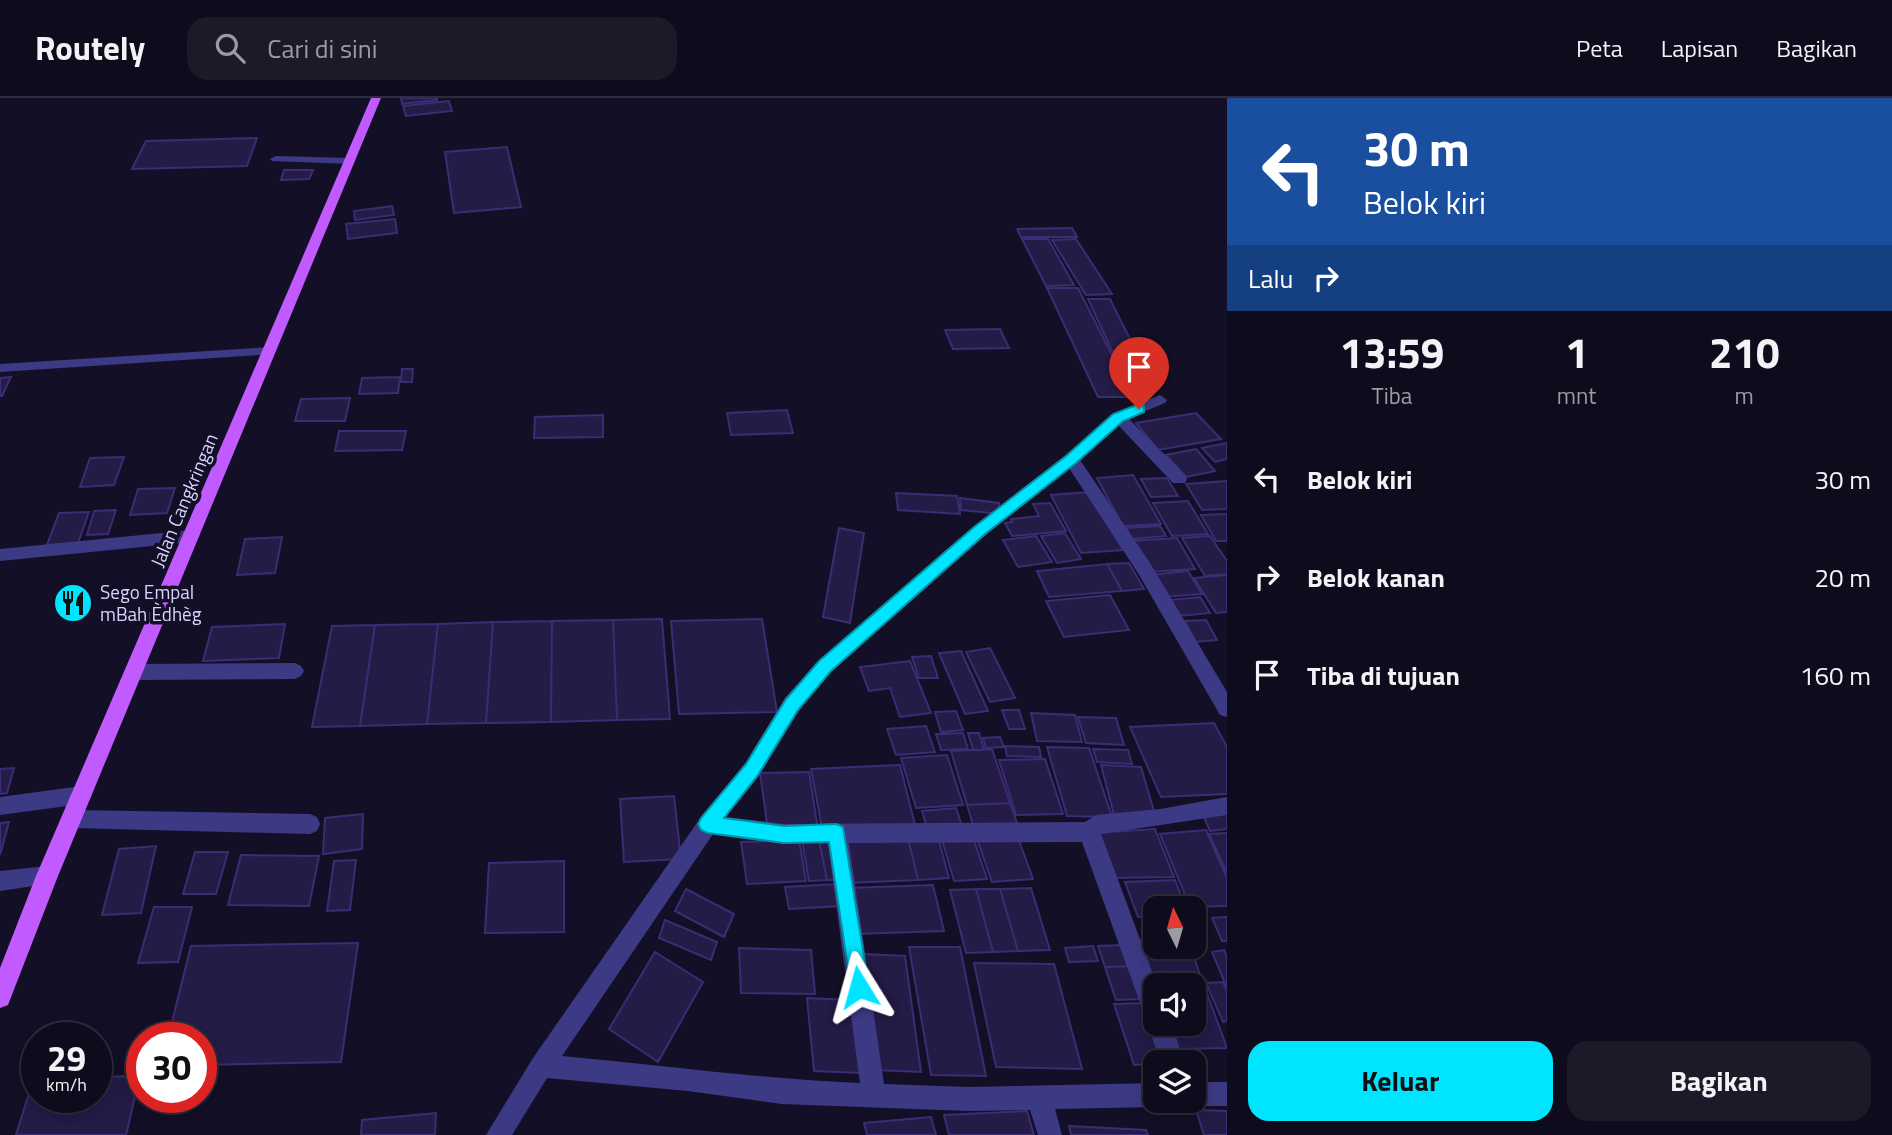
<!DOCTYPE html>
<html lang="id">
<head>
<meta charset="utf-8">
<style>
  :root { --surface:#0e0b1c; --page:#1c1929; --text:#f1f3f6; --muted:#9b9ba3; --line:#2e2b3b; --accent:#00e5ff }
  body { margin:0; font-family:"Titillium Web",sans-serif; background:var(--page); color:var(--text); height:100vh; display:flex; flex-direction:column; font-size:26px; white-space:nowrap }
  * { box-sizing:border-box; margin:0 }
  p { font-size:23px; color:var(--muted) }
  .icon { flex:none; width:38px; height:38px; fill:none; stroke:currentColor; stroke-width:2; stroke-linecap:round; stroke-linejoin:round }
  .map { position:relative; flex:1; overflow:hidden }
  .panel { display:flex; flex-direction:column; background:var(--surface); width:665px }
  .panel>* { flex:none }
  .top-card { background:#1a4fa0; color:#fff; overflow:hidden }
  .needle { width:46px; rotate:355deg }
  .fabs { position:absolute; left:1143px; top:798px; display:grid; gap:14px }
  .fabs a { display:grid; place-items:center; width:63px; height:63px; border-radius:14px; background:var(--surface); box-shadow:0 4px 18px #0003,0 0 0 2px var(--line); font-size:35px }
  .speed { position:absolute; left:21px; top:924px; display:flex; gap:14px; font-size:35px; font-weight:700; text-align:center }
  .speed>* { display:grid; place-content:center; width:91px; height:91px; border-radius:50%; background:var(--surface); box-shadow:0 4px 18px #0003,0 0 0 2px var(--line); line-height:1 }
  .speed small { font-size:18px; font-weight:400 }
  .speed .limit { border:10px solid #d22; background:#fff; color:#111 }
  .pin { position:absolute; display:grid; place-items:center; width:60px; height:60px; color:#fff; margin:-72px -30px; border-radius:50% 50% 50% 0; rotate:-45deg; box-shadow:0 0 7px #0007 }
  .pin .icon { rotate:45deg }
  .me { position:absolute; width:77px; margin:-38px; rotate:352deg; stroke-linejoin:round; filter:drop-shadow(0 0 5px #0008) }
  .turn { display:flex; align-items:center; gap:24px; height:147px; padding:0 21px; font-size:32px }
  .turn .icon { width:91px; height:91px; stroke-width:2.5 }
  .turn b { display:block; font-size:49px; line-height:60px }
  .then { display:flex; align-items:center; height:66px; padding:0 21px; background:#0003; gap:14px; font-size:26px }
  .eta { display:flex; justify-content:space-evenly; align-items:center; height:119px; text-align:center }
  .eta b { font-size:42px; font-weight:700; line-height:49px }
  .primary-button { display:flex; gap:14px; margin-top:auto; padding:14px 21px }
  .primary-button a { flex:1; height:80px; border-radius:21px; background:var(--accent); color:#111; font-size:28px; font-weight:700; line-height:80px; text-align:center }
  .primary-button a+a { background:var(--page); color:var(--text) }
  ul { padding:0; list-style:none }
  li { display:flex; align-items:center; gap:21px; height:98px; padding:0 21px }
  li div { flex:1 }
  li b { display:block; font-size:26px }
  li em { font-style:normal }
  header { display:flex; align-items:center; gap:42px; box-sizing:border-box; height:98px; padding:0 35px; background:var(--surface); border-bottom:2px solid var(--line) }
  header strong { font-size:33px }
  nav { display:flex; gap:38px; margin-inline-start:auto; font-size:24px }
  .search { width:490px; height:63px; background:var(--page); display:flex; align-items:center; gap:18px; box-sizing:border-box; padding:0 24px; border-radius:21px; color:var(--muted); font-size:26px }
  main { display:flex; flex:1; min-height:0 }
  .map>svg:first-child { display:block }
  .building { fill:#241b47; stroke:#3b2d73; stroke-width:2 }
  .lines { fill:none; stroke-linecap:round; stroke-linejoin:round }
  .minor { fill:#3d3a85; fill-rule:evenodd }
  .major { fill:#c25bff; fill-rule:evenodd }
  .route { fill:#00e5ff; stroke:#0095a6; stroke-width:2 }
  .labels { text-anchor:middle; stroke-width:7; stroke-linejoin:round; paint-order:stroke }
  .street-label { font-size:19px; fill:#d9d4ff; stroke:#130f26 }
  .poi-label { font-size:19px; fill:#d9d4ff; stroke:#130f26; text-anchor:start }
</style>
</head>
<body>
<header>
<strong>Routely</strong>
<div class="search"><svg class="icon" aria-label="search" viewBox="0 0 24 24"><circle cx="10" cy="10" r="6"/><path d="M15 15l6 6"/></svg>Cari di sini</div>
<nav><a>Peta</a><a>Lapisan</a><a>Bagikan</a></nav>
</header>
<main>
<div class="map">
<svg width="1227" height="1037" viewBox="0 0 1227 1037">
  <rect width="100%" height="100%" fill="#130f26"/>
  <path class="building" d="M401 0H437V2L402 6Z
    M449 3 452 13 406 18 403 8Z
    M257 40 247 68 132 71 146 43Z
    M507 49 521 109 454 115 445 54Z
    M284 72H313L309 81 281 82Z
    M392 108 394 117 355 122 354 113Z
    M395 121 397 135 348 141 346 126Z
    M1072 130 1077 139H1021L1017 131Z
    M1022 141H1048L1074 187 1046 188Z
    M1076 141 1112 196 1086 197 1052 142Z
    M1047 190H1078L1133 299H1098Z
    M1088 201H1110L1139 259H1115Z
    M1000 231 1009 250 953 251 945 232Z
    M1118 261H1138L1149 279 1128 280Z
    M402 271H413L412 284H401Z
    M11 279 2 298H0V280Z
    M400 279 398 295 359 296 362 280Z
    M350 300 345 323H295L301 301Z
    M787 312 793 335 731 337 727 315Z
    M1196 315 1221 341 1158 352 1136 325Z
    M603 317V339L534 340 535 319Z
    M339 333H406L402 352 335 353Z
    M1227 345V361L1215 364 1202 350Z
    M1196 351 1215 373 1186 379 1166 357Z
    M124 359 114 387 80 389 90 360Z
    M1133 377 1161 426 1123 428 1097 380Z
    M1167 380 1178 398 1151 399 1141 381Z
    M1227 383V411L1202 412 1186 386Z
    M175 390 167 415 130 417 138 391Z
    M1090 394 1123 452 1081 455 1051 397Z
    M896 395 957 398 960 416 898 412Z
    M960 400 999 405 1000 416 961 412Z
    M1188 403 1208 436 1172 438 1153 405Z
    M1050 405 1066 433 1012 438 1005 425 1012 424 1011 421 1039 418 1033 406Z
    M116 412 108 436 87 437 94 413Z
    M89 414 78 445 47 447 59 415Z
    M1227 416V443H1216L1201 417Z
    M1160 428 1166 438 1132 441 1126 430Z
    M839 430 864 435 850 525 823 519Z
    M1065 435 1081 461 1057 465 1041 438Z
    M1036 438 1052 464 1018 469 1003 442Z
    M1210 438 1227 463V476L1205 478 1182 440Z
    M282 439 275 475 237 477 245 441Z
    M1177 440 1195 471 1149 474 1132 443Z
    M1129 465 1144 491 1122 493 1107 466Z
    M1107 466 1122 493 1049 499 1037 473Z
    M1188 473 1202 496 1163 499 1150 477Z
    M1227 477V514L1216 515 1194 480Z
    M1110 497 1129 532 1064 539 1046 503Z
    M1200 499 1210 515 1179 518 1169 502Z
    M662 521 670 621 617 622 613 522Z
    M762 521 777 614 679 616 671 523Z
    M613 522 617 622 551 624 552 523Z
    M1206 522 1217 542 1195 544 1185 523Z
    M552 523 551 624 486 625 493 524Z
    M493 524 486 625 427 626 438 526Z
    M285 526 279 560 203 563 212 529Z
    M438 526 427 626 360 628 375 527Z
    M375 527 360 628 312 629 332 528Z
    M990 550 1015 600 990 604 966 554Z
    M961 553 988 613 965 616 939 555Z
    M931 558 938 580H919L912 559Z
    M910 563 931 615 900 619 890 590 869 593 860 569Z
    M1002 612H1019L1025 631H1009Z
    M956 613 963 632 941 634 935 614Z
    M1031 615 1075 617 1082 644 1037 643Z
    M1078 619 1116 620 1124 647 1086 645Z
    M1214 625 1227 649V696L1161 699 1130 629Z
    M926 628 935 654 896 657 887 631Z
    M963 635 968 651 941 652 936 636Z
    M968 635H979L984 652H973Z
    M1000 639 1004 649 986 650 983 640Z
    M1005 648 1039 649 1041 659 1007 658Z
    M1047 649 1089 650 1112 719 1067 718Z
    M992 651 1010 705 967 707 951 653Z
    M1093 651 1128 652 1132 666 1097 664Z
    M947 657 963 707 916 710 901 660Z
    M1045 661 1063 716 1016 717 999 662Z
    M900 667 915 727 822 730 811 671Z
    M1101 667 1141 669 1156 720 1114 717Z
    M14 670 7 695 0 696V671Z
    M809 674 818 731 768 732 760 675Z
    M674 698 681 761 624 764 620 701Z
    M1010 705 1018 728 974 730 967 707Z
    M956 710 962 728 927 730 922 713Z
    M1227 715V731L1210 733 1203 717Z
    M363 716 362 751 323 756 325 720Z
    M9 724 0 757V725Z
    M1155 731 1174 779 1108 780 1094 735Z
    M1206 732 1227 780V808L1190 809 1160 736Z
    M1227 735V775L1209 736Z
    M1017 737 1033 781 992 784 977 741Z
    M938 739 949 780 918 782 908 740Z
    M973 739 987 781 954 783 942 742Z
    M908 740 918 782 847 785 839 744Z
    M833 741 841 782H827L819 742Z
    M799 742 806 783 747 786 741 744Z
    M819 742 827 782 809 783 802 743Z
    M156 748 141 815 102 817 119 751Z
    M195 754H228L216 796H183Z
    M241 757 319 758 309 808 228 807Z
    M356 762 350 812 327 813 334 763Z
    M564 763V834L485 835 489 765Z
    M1175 782 1186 810H1155V818L1138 819 1125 784Z
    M838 786 842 808 789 811 785 789Z
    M933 787 944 833 856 836 847 790Z
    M1031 790 1050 852 1018 853 1000 791Z
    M686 791 734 816 724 839 675 813Z
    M976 791H1000L1018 853 993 854Z
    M976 791 993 854 966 855 950 792Z
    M154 809H192L178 864 138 865Z
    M1227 819V843H1222L1212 820Z
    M665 822 717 844 711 862 659 840Z
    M1155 841V849H1190L1227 950 1177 951 1168 926H1194V887H1155L1139 842Z
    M358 845 341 964 201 967V940H168L191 848Z
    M1124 847 1131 868 1105 869 1098 848Z
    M1093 848 1098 863 1069 864 1065 850Z
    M909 849H960L986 978 931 977Z
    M739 850 811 852 815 896 741 895Z
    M1224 852 1227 860V890L1212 854Z
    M655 854 703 884 658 964 609 931Z
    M863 856 905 858 921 974 875 972Z
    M974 865 1054 866 1082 971 996 969Z
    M1131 868 1143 901 1116 902 1105 869Z
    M1223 884 1227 894V923L1223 924 1206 885Z
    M807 900 852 902 861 975 814 973Z
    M1147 905 1167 964 1134 967 1114 906Z
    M140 978 126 1037H16L33 982 37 981V999H96V979Z
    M1196 1012 1227 1013V1037H1204Z
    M1027 1013 1034 1037H949L944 1017Z
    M436 1015 435 1037H361L362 1022Z
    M931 1019 936 1037H867L864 1025Z
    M1069 1028 1146 1032 1148 1037H1071Z"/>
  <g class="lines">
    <path class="minor" d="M276 58 350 60 356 63 350 66 272 63 270 61Z
      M270 249 275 250V256L0 274V266Z
      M1160 297 1167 302 1165 305 1128 320 1185 377 1187 381 1185 385H1173L1118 327 1080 362 1150 465 1227 594V619L1220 617 1138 475 1069 370 986 437 831 573 799 612 759 678 726 719 784 726 1085 724 1096 717 1160 711 1227 699V717L1101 736 1157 887 1155 926H1172L1184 964H1160L1148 926 1150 922 1143 913 1082 744 849 745 884 986 968 989 1155 985V1003H1165L1164 1006 1155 1009 1055 1011 1062 1037H1038L1030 1012 968 1013 782 1006 688 993 547 980 512 1037H486L533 960 701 719 745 666 785 600 819 563 974 429 1066 357 1113 316ZM713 736 784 746 828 745 860 985C760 981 662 967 562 958Z
      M192 432 200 438 192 444 0 463V451Z
      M295 565 301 568 304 573 301 578 295 581 134 582 128 579 125 574 128 569 134 566Z
      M82 688 89 691 92 697 89 703 82 706 0 717V699Z
      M72 712 310 716 317 719 320 726 317 733 310 736 72 730 65 728 62 721 65 714Z
      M47 768 54 771 58 778 54 785 0 793V773Z
      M1194 984H1227V1008H1194L1185 1005 1194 1003Z"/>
    <path class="major" d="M371 0H381L58 778 8 907 0 910V870L36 778Z"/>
  </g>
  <path class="route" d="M1139 306 1144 308V314L1123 323 1076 365 985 436 831 573 798 612 758 677 724 720 784 728 837 726 843 729 869 889 866 896 859 899 852 896 829 744 784 745 708 735 701 732 698 726 701 720 746 666 786 601 819 563 974 429 1066 358 1113 316Z"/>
  <defs>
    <symbol id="restaurant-disc" viewBox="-11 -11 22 22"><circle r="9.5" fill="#00e5ff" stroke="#130f26"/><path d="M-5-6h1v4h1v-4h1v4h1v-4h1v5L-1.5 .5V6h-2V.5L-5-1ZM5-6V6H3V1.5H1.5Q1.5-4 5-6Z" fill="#111"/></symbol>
  </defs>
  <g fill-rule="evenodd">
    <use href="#restaurant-disc" x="51" y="483" width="44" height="44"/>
  </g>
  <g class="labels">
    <g class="street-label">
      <text transform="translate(184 402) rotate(-67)" y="7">Jalan Cangkringan</text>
    </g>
    <g class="poi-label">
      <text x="100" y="501">Sego Empal<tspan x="100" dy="22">mBah Èdhèg</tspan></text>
    </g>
  </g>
</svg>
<div class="fabs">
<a><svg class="needle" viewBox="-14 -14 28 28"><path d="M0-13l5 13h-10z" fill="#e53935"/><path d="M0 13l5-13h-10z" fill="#9b9ba3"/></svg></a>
<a><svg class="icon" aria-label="sound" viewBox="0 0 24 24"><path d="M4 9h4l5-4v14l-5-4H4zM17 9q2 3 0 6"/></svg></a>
<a><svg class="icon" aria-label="layers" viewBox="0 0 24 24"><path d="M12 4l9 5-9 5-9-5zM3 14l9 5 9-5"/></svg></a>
</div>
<div class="speed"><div>29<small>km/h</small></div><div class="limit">30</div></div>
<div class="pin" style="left:1139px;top:311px;background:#d93025"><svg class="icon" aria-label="arrive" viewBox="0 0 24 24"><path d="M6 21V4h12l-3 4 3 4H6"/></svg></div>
<svg class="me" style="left:859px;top:889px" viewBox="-20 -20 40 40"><path d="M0-17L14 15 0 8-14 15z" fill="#00e5ff" stroke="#fff" stroke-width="4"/></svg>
</div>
<section class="panel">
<div class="top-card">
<div class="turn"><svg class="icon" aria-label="left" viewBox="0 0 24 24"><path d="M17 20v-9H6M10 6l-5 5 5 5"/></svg><div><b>30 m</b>Belok kiri</div></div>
<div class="then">Lalu<svg class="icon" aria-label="right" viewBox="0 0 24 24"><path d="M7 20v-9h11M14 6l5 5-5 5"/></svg></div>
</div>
<div class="eta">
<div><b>13:59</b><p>Tiba</p></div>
<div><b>1</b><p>mnt</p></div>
<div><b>210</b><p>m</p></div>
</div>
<ul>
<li><svg class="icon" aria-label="left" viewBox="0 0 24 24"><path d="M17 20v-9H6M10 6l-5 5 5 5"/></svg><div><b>Belok kiri</b></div><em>30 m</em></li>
<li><svg class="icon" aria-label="right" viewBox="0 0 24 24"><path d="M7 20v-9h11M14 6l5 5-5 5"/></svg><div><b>Belok kanan</b></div><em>20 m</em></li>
<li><svg class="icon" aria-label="arrive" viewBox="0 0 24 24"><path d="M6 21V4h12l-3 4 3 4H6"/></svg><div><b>Tiba di tujuan</b></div><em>160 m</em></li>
</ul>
<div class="primary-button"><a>Keluar</a><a>Bagikan</a></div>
</section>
</main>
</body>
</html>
